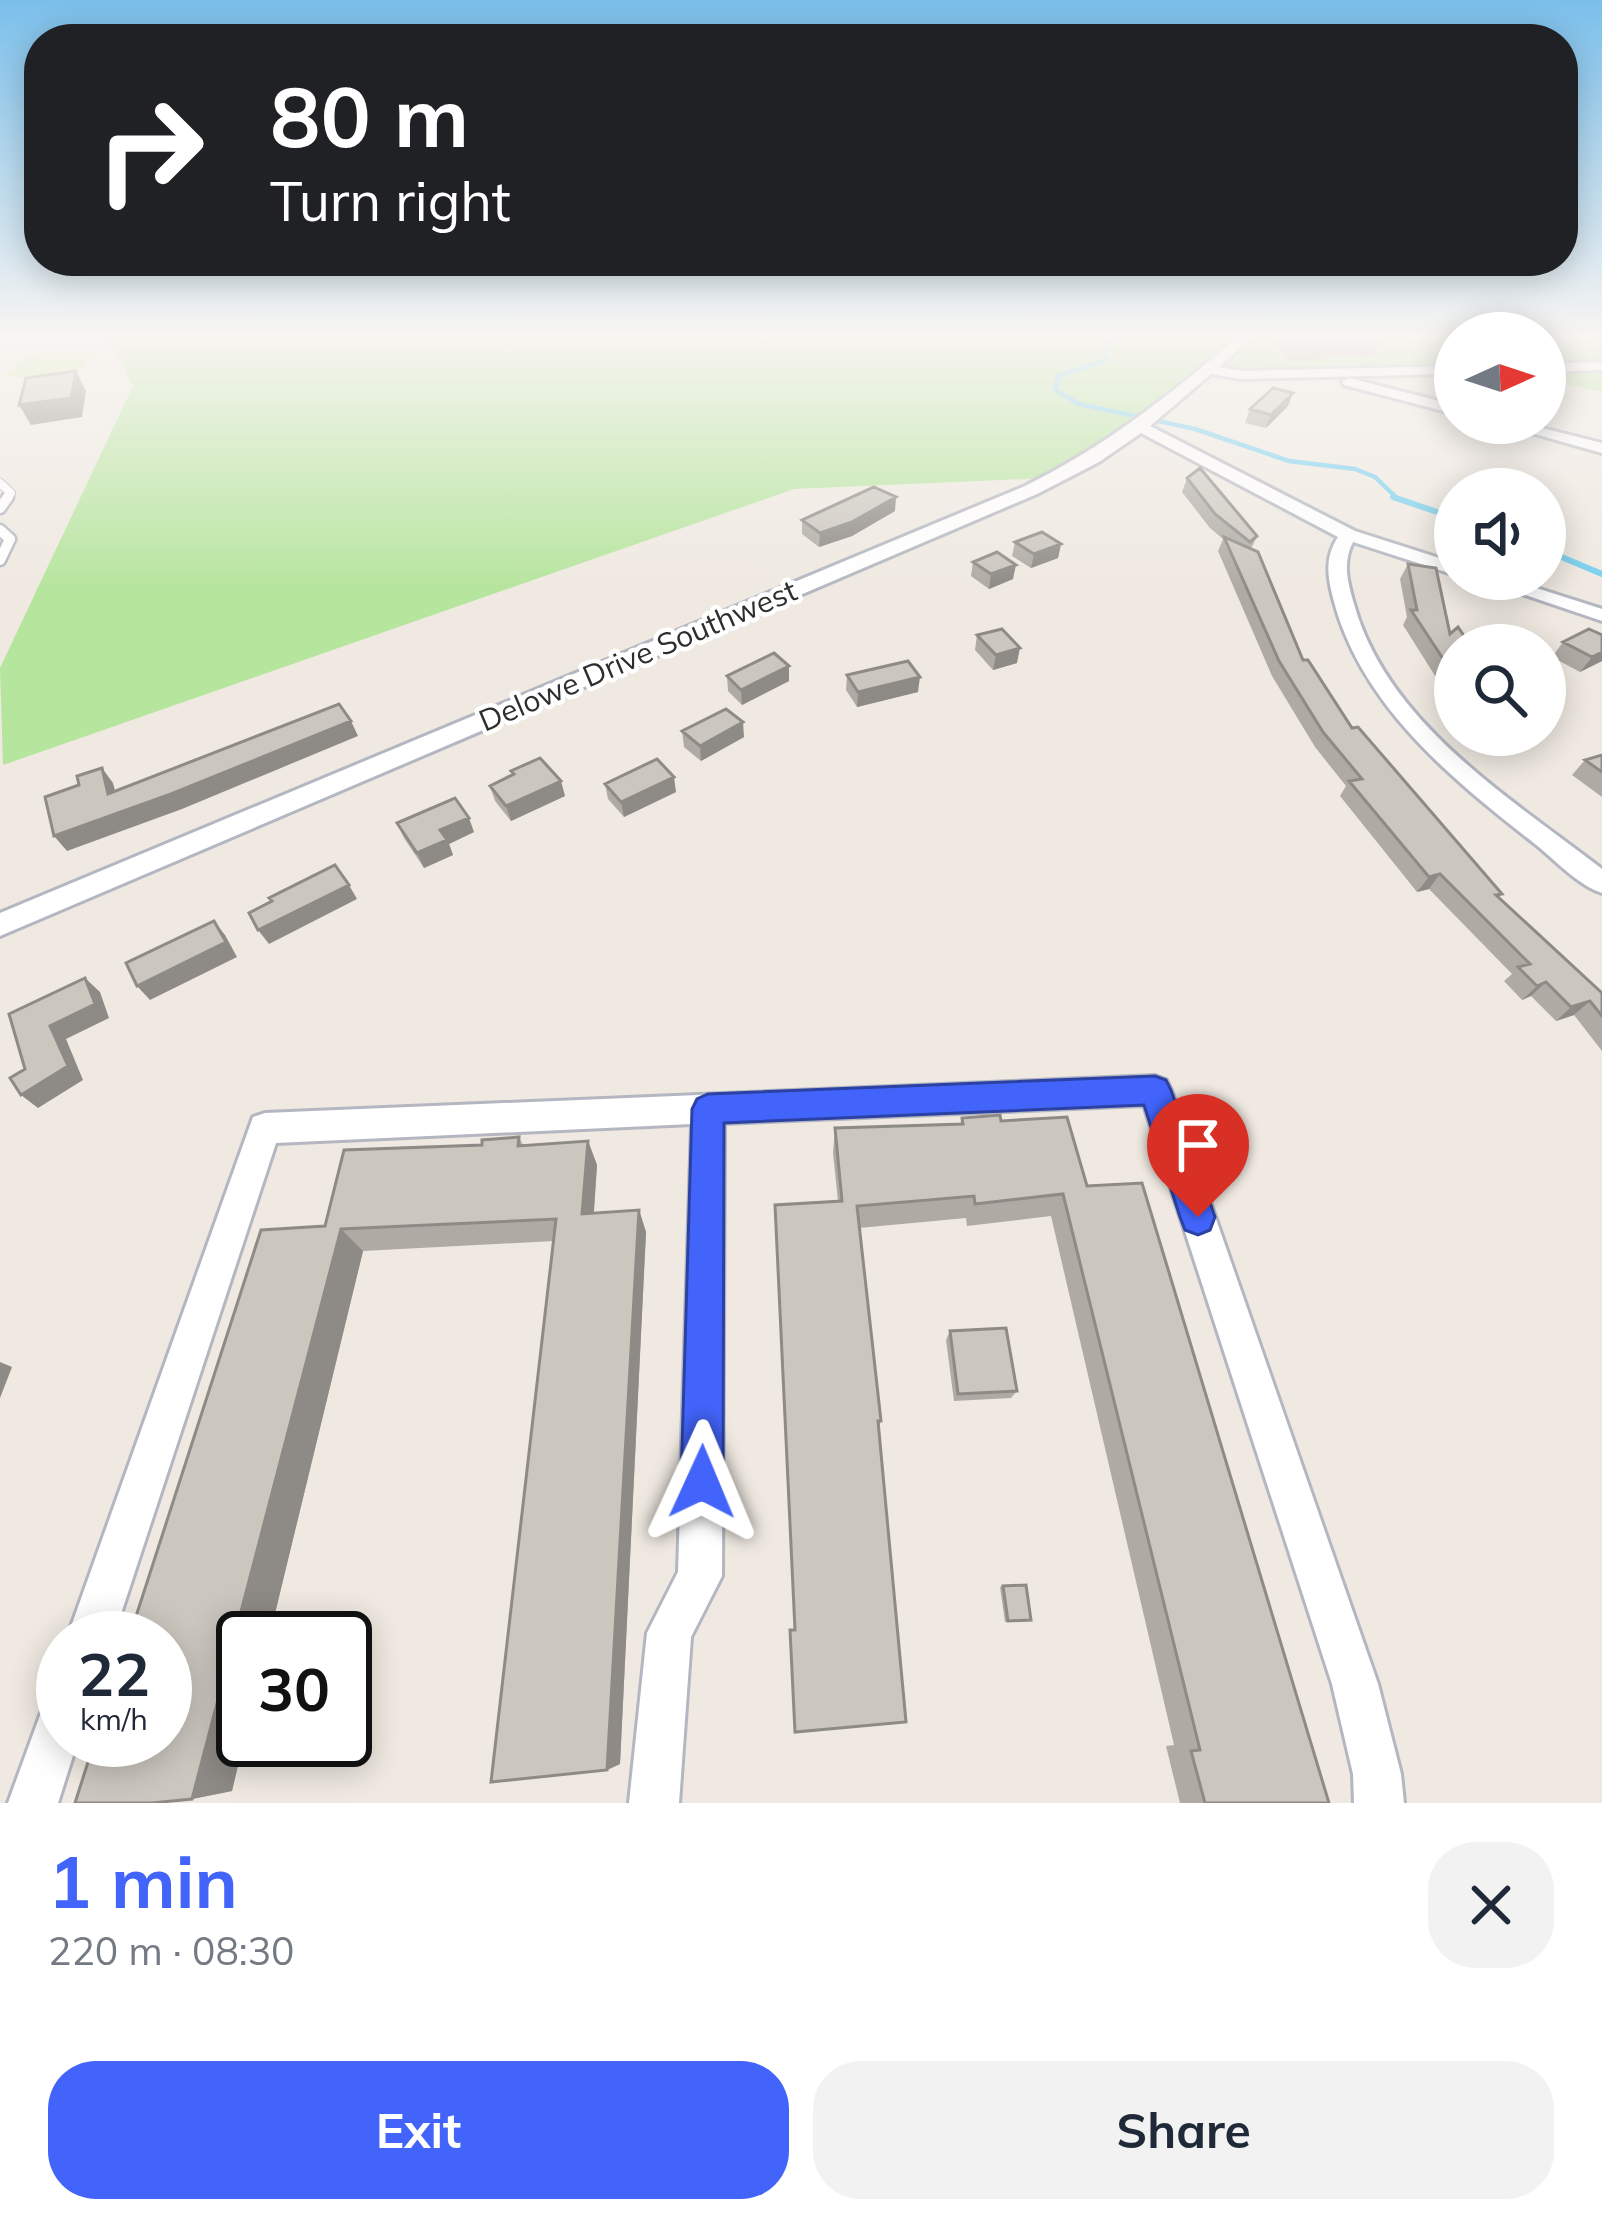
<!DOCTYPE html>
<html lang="en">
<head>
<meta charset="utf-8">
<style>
  :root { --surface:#fff; --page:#f2f2f3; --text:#1f2937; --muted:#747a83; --accent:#4264fb }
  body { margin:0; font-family:Mulish,sans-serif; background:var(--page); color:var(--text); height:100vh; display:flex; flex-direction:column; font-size:45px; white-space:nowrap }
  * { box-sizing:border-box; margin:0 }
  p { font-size:39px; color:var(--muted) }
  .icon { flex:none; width:66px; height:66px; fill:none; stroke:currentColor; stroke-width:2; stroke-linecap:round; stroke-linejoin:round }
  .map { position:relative; height:1803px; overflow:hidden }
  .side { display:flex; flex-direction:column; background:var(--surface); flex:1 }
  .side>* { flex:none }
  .top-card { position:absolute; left:24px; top:24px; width:1554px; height:252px; border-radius:48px; box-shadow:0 6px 30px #0003; background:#202124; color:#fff; overflow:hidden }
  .needle { width:78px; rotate:87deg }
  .fabs { position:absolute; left:1434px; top:312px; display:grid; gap:24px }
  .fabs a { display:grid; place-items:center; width:132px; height:132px; border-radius:50%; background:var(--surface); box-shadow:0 6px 30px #0003; font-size:60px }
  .speed { position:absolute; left:36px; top:1611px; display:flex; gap:24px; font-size:60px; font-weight:700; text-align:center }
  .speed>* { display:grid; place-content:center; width:156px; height:156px; border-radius:50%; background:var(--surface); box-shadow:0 6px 30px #0003; line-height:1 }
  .speed small { font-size:30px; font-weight:400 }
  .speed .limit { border:6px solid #111; border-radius:18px; background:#fff; color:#111 }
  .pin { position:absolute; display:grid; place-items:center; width:102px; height:102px; color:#fff; margin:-123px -51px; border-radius:50% 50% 50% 0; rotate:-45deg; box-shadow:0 0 12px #0007 }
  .pin .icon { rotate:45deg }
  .me { position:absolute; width:132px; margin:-66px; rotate:1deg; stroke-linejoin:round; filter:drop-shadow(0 0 9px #0008) }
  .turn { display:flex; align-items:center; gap:42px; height:252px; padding:0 48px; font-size:54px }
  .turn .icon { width:156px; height:156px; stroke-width:2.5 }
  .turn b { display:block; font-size:84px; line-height:102px }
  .round { display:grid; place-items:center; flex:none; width:126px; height:126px; border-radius:48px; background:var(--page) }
  .headline { display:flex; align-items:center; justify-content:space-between; height:204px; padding:0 48px }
  h1 { font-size:72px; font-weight:700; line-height:90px; color:var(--accent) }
  .primary-button { display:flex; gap:24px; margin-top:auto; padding:24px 48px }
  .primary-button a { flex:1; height:138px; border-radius:48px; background:var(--accent); color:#fff; font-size:48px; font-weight:700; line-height:138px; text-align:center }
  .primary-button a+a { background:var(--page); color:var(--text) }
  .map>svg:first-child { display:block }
  .green { fill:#b6e59e }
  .pitch { fill:#c9ec9a }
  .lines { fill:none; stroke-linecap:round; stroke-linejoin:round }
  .stream-far1 { stroke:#75cff0; stroke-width:4.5 }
  .stream { stroke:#75cff0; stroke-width:6 }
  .service-far1-casing { stroke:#b4b7c1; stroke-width:10 }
  .service-casing { stroke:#b4b7c1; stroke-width:15 }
  .minor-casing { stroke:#b4b7c1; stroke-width:6 }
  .service-far1 { stroke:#fff; stroke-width:8 }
  .service { stroke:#fff; stroke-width:10 }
  .minor { fill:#fff; fill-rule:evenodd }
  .wall { fill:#afaba4 }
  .shaded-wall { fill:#8e8b86 }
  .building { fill:#cbc7bf; stroke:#8e8b86; stroke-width:3 }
  .route { fill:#4264fb; stroke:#2b41a3; stroke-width:3 }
  .labels { text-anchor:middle; stroke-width:9; stroke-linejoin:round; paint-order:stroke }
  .far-street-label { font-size:30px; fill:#2e2e2e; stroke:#fff }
</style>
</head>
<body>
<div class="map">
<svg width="1602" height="1803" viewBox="0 0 1602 1803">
  <rect width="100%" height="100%" fill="#efe9e1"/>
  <path class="green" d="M107 337H1455V371H1209L1151 422 1095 446 1092 464 1073 477 794 489 3 765 0 668 133 386Z
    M1545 337H1602V392L1545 379Z"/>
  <path class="pitch" d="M97 353 72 376 3 377 31 354Z"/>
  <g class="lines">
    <path class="stream-far1" d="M1115 337 1104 353 1107 360 1058 376 1055 390 1079 404 1195 429 1289 461 1355 469 1375 477 1399 500"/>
    <path class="stream" d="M1393 497 1455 518
      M1545 550 1602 574"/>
    <defs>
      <path id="service-far1" d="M0 483 11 493 6 500"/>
      <path id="service" d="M0 508 8 497
        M0 530 10 539 0 560"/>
      <path id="minor" d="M1238 337H1252L1219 367 1241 371 1455 366V374L1241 379 1211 374 1150 426 1355 531 1455 563V575L1353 542C1342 563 1348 583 1354 604 1387 723 1510 798 1602 869V893C1578 885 1555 860 1535 844 1452 779 1360 705 1333 598 1327 575 1325 557 1338 537L1141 433 1099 462 1037 494 0 936V913L1025 486C1108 445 1168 396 1238 337Z
        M1602 362V370L1545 372V364Z
        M1349 378 1455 405V414L1344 385 1342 382Z
        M1496 423H1522L1602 443V453Z
        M1478 579H1508L1602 609V621Z
        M1155 1076 1166 1080 1171 1090 1378 1684 1401 1774 1404 1803H1354L1353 1774 1332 1684 1144 1105 724 1123 722 1576 691 1637 679 1803H629L647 1633 678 1572 692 1124 276 1143 113 1638H67L253 1117 265 1113Z
        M63 1693V1740H78L58 1803H8L46 1699Z"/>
    </defs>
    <use href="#service-far1" class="service-far1-casing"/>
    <use href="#service" class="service-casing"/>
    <use href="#minor" class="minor-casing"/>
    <use href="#service-far1" class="service-far1"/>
    <use href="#service" class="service"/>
    <use href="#minor" class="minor"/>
  </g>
  <path class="wall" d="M1278 337H1382L1374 356 1328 355 1327 359 1289 361 1276 342Z
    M1288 406 1266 428 1245 423 1250 409Z
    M1187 478 1257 536 1251 549 1303 660 1352 728 1502 894 1498 898 1602 993V1051L1574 1015 1556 1021 1531 996 1522 1000 1504 981 1512 974 1429 889 1417 892 1340 796 1346 786 1315 747 1272 676 1218 551 1223 539 1210 528 1182 492Z
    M895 511 852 536 819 547 802 534V520Z
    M1015 542 1061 544 1058 558 1031 568 1012 556Z
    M973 562 1013 579 989 589 971 576Z
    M1408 564 1455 645V689L1449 698 1403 625 1407 617 1400 579Z
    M977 635 1017 663 993 670 975 650Z
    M1602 635V661L1580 672 1552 657 1563 642Z
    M847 675 918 692 857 707 846 690Z
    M727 676 789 681 742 705 728 691Z
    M682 731 744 737 701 761 684 747Z
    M1602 755V797L1572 775 1585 760Z
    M511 771 565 796 511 821 495 801 490 786 513 775Z
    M605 784 676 792 624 817 608 799Z
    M397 823 474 832 449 844 453 855 424 868 404 838Z
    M962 1118 1001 1121 1087 1186 1329 1803H1180L1166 1746 1174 1745 1051 1216 967 1226 966 1218 859 1228 881 1421 795 1630 838 1201 833 1153 835 1128 960 1124Z
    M519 1137 523 1145 588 1141 597 1165 594 1213 639 1210 646 1232 620 1764 607 1770 491 1782 554 1241 363 1251 269 1638H243L244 1740 232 1791 192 1799 152 1803H75L95 1740H165V1638H129L261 1230 325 1226 344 1150 482 1145V1140Z
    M950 1331 1017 1391 1011 1398 954 1401 946 1340Z
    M1003 1586 1031 1620 1005 1622 1000 1587Z"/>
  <path class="shaded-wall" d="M76 371 86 391 82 417 31 425 19 405Z
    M1293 393 1288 406 1266 428 1271 415Z
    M896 497 895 511 852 536 819 547 820 533Z
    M1061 544 1058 558 1031 568 1034 554Z
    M1016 565 1013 579 989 589 991 574Z
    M1020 648 1017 663 993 670 996 655Z
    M1602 652V661L1580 672 1592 657Z
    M789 666V681L742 705 741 690Z
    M920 677 918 692 857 707 858 692Z
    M351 721 358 736 182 809 67 851 54 836Z
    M743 722 744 737 701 761 700 746Z
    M102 768 113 783 120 809 108 794Z
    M674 777 676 792 624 817 621 802Z
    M561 781 565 796 511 821 506 806Z
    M469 818 474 832 449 844 453 855 424 868 417 853 440 830Z
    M1440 874 1429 889 1417 892 1429 877Z
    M349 885 357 899 269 944 258 930Z
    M214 921 225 935 237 957 150 1000 137 986Z
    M85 978 100 992 109 1018 66 1039 83 1080 38 1108 21 1095 50 1026Z
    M1546 982 1531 996 1522 1000 1537 986Z
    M1590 1001 1574 1015 1556 1021 1571 1007Z
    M588 1141 597 1165 592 1236 582 1214Z
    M639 1210 646 1232 620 1764 607 1770Z
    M341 1229 363 1251 269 1638H243L244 1740 232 1791 192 1799Z
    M0 1362 12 1367 0 1398Z"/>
  <path class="building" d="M76 371 71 398 19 405 26 378Z
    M1273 388 1293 393 1271 415 1250 409Z
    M1200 468 1257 536 1250 542 1215 514 1187 478Z
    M874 487 896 497 852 522 820 533 802 520Z
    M1042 532 1061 544 1034 554 1015 542Z
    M1224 537 1258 552 1303 660H1308L1352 728 1358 727 1502 894 1496 895 1602 993V1016L1590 1001 1571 1007 1546 982 1537 986 1518 967 1530 964 1440 874 1429 877 1349 781 1362 779 1323 732 1279 661Z
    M997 552 1016 565 991 574 973 562Z
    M1408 564 1436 568 1450 634 1458 627 1470 645H1455V677L1411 610H1417Z
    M1002 629 1020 648 996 655 977 635Z
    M1589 629 1602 635V652L1592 657 1563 642Z
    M774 653 789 666 741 690 727 676Z
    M908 661 920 677 858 692 847 675Z
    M339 704 351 721 171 794 54 836 45 797 79 785 77 776 102 768 108 794Z
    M726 709 743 722 700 746 682 731Z
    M1602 755V772L1585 760Z
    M540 758 561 781 506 806 490 786 514 774 511 771Z
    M657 759 674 777 621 802 605 784Z
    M455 798 469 818 440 830 447 840 417 853 397 823Z
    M335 865 349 885 258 930 249 913 272 901 269 898Z
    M214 921 226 942 137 986 126 963Z
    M85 978 95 1004 50 1026 68 1066 21 1095 10 1078 25 1069 9 1014Z
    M1000 1115 1001 1121 1067 1117 1087 1186 1142 1183 1329 1803H1205L1191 1751 1200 1750 1063 1194 975 1204 974 1196 857 1206 881 1421H878L906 1722 795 1732 790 1630H795L775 1205 842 1201 835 1128 963 1124 962 1118Z
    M519 1137 518 1146 588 1141 582 1214 639 1210 607 1770 491 1782 556 1219 341 1229 192 1799 152 1803H75L95 1740H165V1638H129L261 1230 325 1226 344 1150 482 1145V1140Z
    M1006 1328 1017 1391 958 1394 950 1331Z
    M1026 1585 1031 1620 1008 1621 1003 1586Z"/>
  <linearGradient id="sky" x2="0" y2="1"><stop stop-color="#7abfeb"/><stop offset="0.57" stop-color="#f8f5f2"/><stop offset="1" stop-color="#f8f5f2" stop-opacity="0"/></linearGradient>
  <rect width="1602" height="590" fill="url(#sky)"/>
  <path class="route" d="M1155 1076 1166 1080 1171 1090 1215 1217 1210 1230 1198 1235 1185 1230 1180 1217 1144 1105 724 1123 723 1482 716 1497 702 1503 687 1497 681 1482 692 1109 697 1099 708 1094Z"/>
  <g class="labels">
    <g class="far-street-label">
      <text transform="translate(638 656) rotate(-23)" y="10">Delowe Drive Southwest</text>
    </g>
  </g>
</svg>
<div class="fabs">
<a><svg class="needle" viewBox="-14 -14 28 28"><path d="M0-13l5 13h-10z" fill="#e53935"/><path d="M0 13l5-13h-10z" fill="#747a83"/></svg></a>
<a><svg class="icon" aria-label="sound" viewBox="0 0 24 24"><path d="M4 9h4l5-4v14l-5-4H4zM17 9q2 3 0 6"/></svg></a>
<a><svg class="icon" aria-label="search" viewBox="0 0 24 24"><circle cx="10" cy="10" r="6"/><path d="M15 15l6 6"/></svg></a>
</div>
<div class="speed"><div>22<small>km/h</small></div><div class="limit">30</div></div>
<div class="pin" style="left:1198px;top:1217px;background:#d93025"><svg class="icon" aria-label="arrive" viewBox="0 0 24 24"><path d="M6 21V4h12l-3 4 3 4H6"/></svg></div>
<svg class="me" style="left:702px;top:1482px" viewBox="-20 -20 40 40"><path d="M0-17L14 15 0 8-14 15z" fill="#4264fb" stroke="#fff" stroke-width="4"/></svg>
<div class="top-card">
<div class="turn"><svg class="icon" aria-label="right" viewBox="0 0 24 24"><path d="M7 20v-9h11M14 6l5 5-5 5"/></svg><div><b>80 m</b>Turn right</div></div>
</div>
</div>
<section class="side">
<div class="headline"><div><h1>1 min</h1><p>220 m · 08:30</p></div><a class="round"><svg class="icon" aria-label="close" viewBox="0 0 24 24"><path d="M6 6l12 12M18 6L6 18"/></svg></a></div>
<div class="primary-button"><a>Exit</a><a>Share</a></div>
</section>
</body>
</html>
